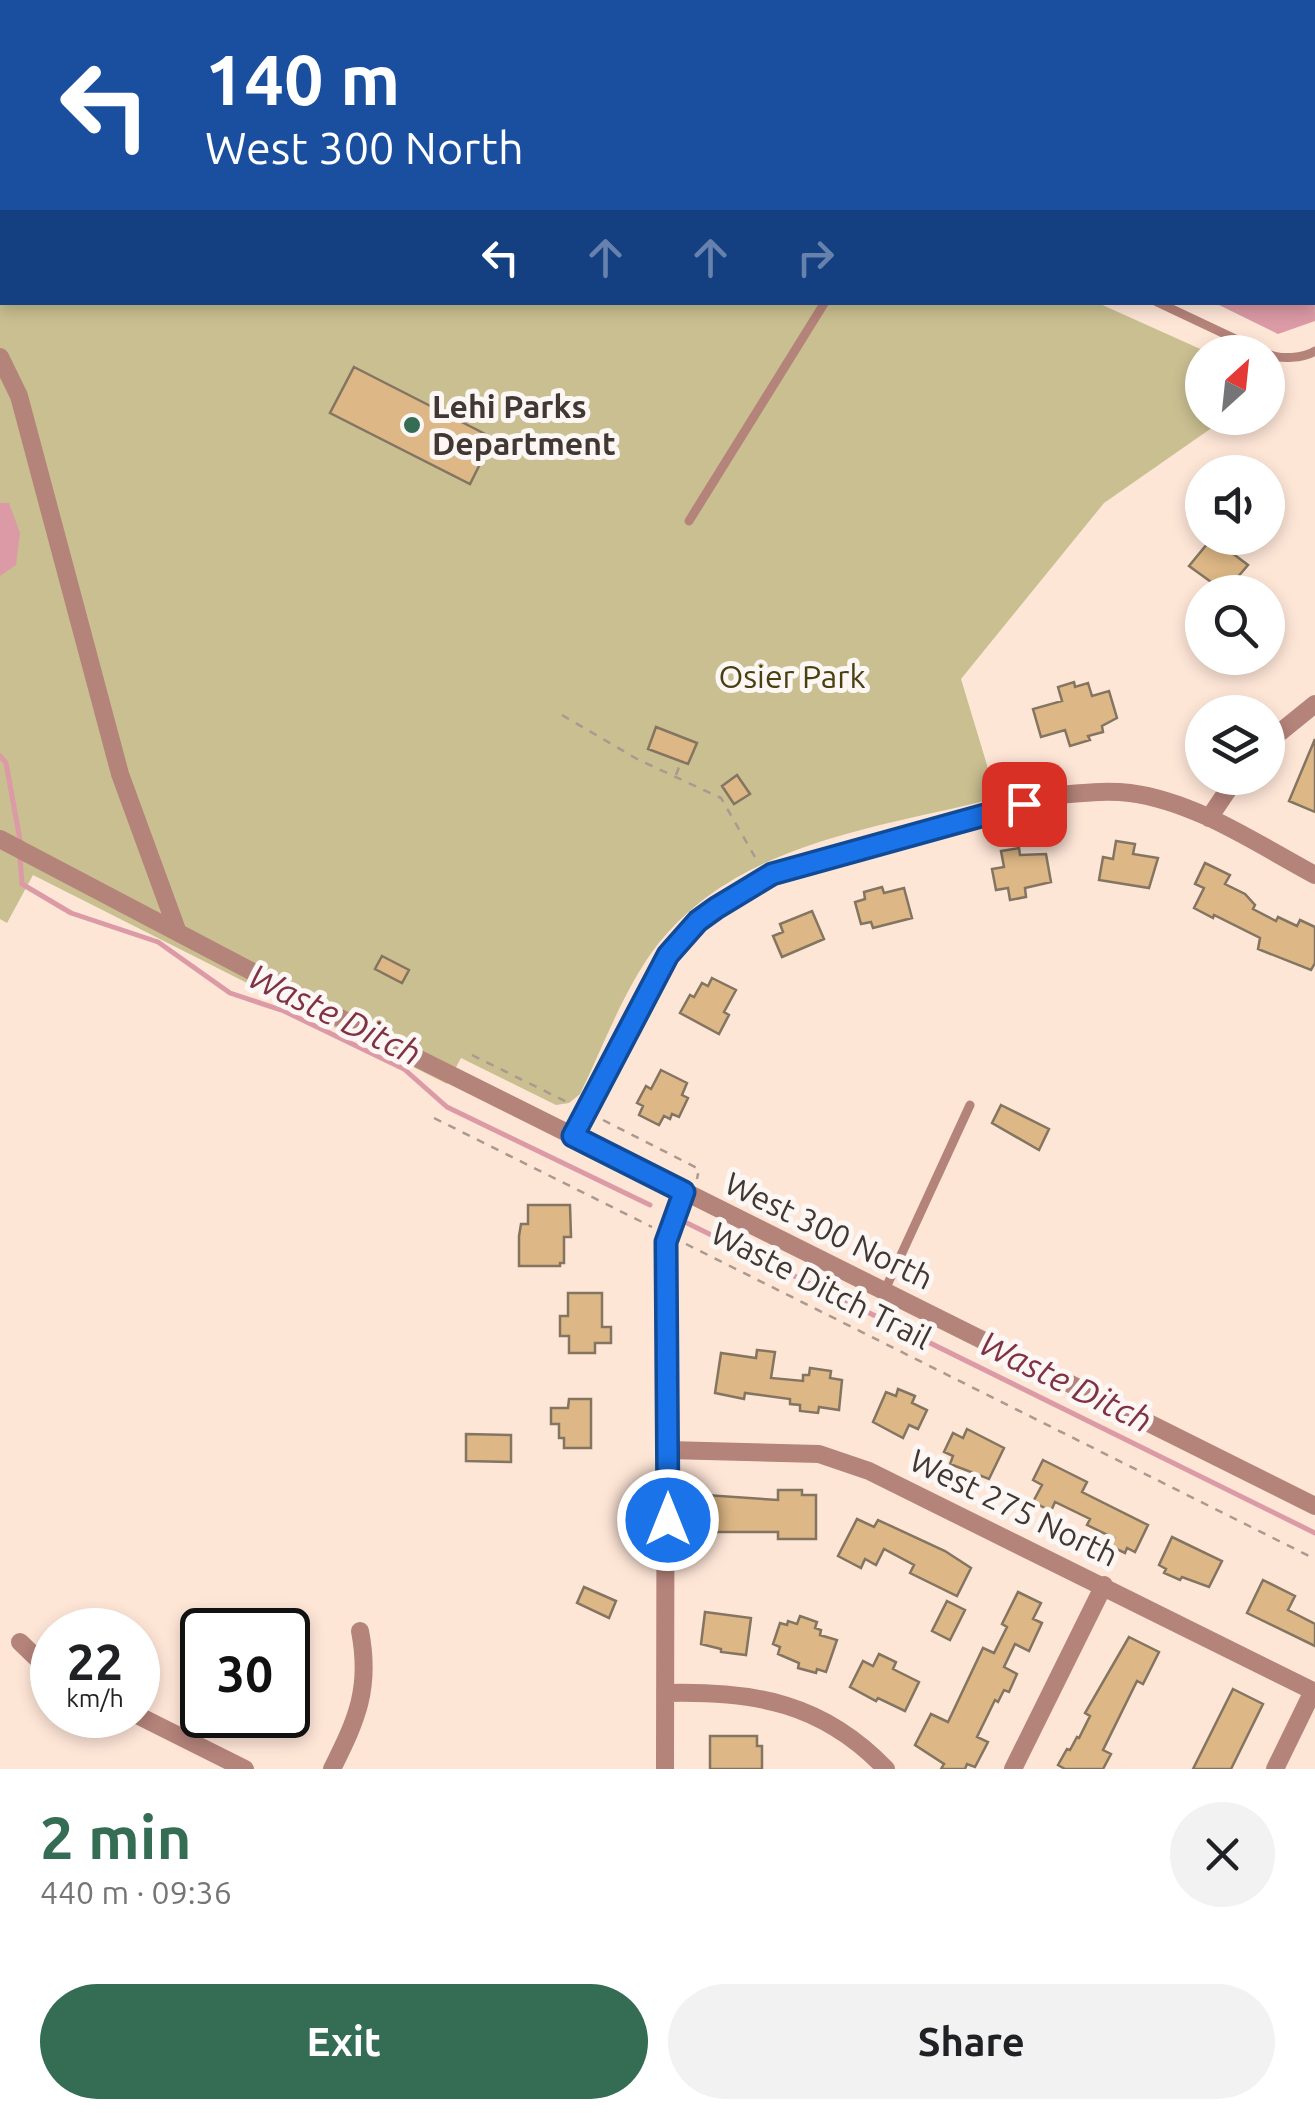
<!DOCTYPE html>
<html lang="en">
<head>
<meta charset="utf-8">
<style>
  :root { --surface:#fff; --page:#f2f2f2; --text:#202124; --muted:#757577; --accent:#346c54 }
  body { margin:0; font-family:Ubuntu,sans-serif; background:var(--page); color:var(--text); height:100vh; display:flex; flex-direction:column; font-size:38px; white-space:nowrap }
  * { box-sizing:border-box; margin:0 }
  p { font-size:32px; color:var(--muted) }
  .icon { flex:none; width:55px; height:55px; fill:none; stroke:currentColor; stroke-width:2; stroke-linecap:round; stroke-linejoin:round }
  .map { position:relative; height:1769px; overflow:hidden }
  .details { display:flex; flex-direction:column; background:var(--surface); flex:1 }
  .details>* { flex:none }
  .top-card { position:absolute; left:0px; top:0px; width:1315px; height:305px; box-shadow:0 5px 15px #0003; background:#1a4fa0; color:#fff; overflow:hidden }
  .needle { width:65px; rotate:27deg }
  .controls { position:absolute; left:1185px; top:335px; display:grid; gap:20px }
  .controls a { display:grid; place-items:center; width:100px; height:100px; border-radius:50%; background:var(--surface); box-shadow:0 5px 15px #0003; font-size:50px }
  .speed { position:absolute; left:30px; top:1608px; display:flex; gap:20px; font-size:50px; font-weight:700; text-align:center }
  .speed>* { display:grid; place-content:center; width:130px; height:130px; border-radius:50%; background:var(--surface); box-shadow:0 5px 15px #0003; line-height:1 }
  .speed small { font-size:25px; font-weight:400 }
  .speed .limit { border:5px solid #111; border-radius:15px; background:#fff; color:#111 }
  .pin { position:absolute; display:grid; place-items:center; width:85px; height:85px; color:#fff; margin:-42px; border-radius:20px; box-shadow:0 5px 15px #0006 }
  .me { position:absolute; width:110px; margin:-55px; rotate:0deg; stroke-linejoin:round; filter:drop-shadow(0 0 8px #0008) }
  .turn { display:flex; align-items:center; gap:35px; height:210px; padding:0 40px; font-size:45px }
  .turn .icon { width:130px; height:130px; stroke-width:2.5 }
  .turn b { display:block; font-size:70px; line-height:85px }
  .lanes { display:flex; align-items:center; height:95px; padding:0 40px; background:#0003; justify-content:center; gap:50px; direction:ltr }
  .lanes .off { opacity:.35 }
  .round { display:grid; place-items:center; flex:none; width:105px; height:105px; border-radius:52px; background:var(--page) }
  .overview { display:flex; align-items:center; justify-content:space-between; height:170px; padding:0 40px }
  h1 { font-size:60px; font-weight:700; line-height:75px; color:var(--accent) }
  .cta { display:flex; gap:20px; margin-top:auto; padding:20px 40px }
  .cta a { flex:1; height:115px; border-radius:60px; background:var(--accent); color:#fff; font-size:40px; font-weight:700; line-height:115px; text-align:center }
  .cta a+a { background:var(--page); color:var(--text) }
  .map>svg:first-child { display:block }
  .green { fill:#cabf91 }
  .water { fill:#db9aa5 }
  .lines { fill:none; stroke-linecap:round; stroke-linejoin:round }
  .stream { stroke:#db9aa5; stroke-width:5 }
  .building { fill:#ddb785; stroke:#837562; stroke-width:2.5 }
  .path { stroke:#ab998f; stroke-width:2.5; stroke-dasharray:8 8; stroke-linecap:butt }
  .lane { stroke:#b4837a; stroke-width:9 }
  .street { stroke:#b4837a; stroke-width:18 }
  .route-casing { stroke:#114b97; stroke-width:25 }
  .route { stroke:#1a73e8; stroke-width:18 }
  .poi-dot { fill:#346c54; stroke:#fcf7f4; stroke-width:4 }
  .labels { text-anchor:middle; stroke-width:10; stroke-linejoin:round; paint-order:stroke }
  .poi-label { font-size:32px; font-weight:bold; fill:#423833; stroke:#fcf7f4; text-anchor:start }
  .park-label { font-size:32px; fill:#493f10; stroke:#fcf7f4 }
  .street-label { font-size:32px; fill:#423833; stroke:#fcf7f4 }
  .water-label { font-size:35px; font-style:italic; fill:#803245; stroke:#fcf7f4 }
</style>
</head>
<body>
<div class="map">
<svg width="1315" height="1769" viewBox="0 0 1315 1769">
  <rect width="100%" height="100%" fill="#fee6d7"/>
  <path class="green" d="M0 58 2 302 1098 303 1207 352H1202V418H1226L1104 503 961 679 997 798C878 828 739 842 658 944 624 988 604 1045 580 1094L569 1103 556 1105 461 1058 447 1084 33 875 7 923 0 919Z"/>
  <path class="water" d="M1313 6 1315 321 1278 334 1215 303 1312 302Z
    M0 503H9L20 533 16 565 0 576Z"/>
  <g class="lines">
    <path class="stream" d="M0 756 6 763 20 840
      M20 857 22 884 71 913 158 942 230 993 284 1011 404 1069 447 1107 650 1205
      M687 1223 1315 1533"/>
  </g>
  <path class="building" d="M354 367 493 438 470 484 330 413Z
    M1212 538 1248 565 1225 592 1189 566Z
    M1074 682 1075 687 1088 683 1092 696 1109 691 1117 718 1102 726 1103 732 1088 736 1090 740 1070 746 1065 730 1041 737 1033 709 1062 701 1058 687Z
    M656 727 697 743 688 764 648 749Z
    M1315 739V812L1289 801Z
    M737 775 750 794 734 804 722 786Z
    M1116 841 1135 844 1133 854 1158 858 1149 888 1099 880 1103 857 1113 859Z
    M1019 848 1020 855 1046 854 1051 882 1025 888 1026 897 1010 900 1008 888 996 890 992 869 1004 867 1001 851Z
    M1205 863 1230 875 1225 884 1245 894 1255 905 1253 909 1276 921 1278 917 1297 926 1300 920 1315 927V963L1311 970 1258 949 1260 938 1214 915 1213 918 1194 908 1204 888 1195 884Z
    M882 887 884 893 904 888 912 918 873 928 871 922 861 924 855 902 865 899 864 892Z
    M812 911 824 939 782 957 773 936 783 932 780 924Z
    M382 956 409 970 402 983 375 969Z
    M712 978 736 990 724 1012 729 1015 719 1034 680 1013 690 995 694 997 702 983 708 986Z
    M661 1070 687 1083 682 1095 688 1098 679 1117 672 1114 670 1119 664 1116 659 1125 639 1115 643 1106 637 1103 646 1086 651 1089Z
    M1001 1105 1049 1129 1039 1150 992 1123Z
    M528 1205H570L571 1237H564V1263H560V1266H519V1236L521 1224H528Z
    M568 1293H602V1327H611V1343H595V1353H569V1336H560V1316H568Z
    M757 1350 775 1352 771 1378 803 1381V1375H809L810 1368 831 1371 830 1378 842 1380 839 1410 819 1407 818 1413 800 1411V1405L790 1404V1399L745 1393 744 1399 715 1393 721 1353 756 1358Z
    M898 1389 915 1396 912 1403 927 1410 918 1429 909 1425 903 1438 873 1422 886 1392 896 1396Z
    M569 1399H591V1448H564V1438H559V1424H551V1408H568Z
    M967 1429 1004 1448 989 1479 950 1464 953 1456 944 1452 953 1433 963 1438Z
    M466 1434 511 1435V1462L466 1461Z
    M1043 1460 1087 1482 1082 1492 1148 1525 1135 1552 1127 1548 1125 1553 1110 1546 1114 1538 1087 1525 1090 1519 1055 1502 1051 1511 1033 1502 1042 1485 1033 1480Z
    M778 1490H802V1495H816V1539H778V1532H706V1495L778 1500Z
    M857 1519 874 1527 878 1520 945 1551 971 1568 957 1596 910 1573 914 1565 884 1549 876 1565 865 1559 861 1568 838 1556Z
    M1172 1537 1222 1561 1209 1587 1182 1577 1180 1580 1164 1573 1166 1569 1159 1565Z
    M1263 1580 1295 1596 1288 1610 1315 1624V1646L1247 1613Z
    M584 1587 616 1601 609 1618 577 1603Z
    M1018 1592 1041 1603 1033 1619 1042 1623 1029 1651 1015 1644 1004 1667 1017 1674 1009 1692 1004 1690 998 1702 995 1700 977 1737 988 1742 975 1767 967 1764 965 1769H941L944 1764 915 1745 931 1714 948 1722 983 1648 994 1653 1007 1627 1002 1624Z
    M947 1601 965 1610 950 1640 932 1631Z
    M705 1612 751 1618 746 1655 721 1652V1649L701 1644Z
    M800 1616 817 1622 815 1628 821 1630 820 1635 837 1640 826 1672 817 1669 816 1673 798 1668 799 1663 778 1654 780 1647 773 1644 780 1623 787 1625 788 1621 797 1624Z
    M1129 1637 1159 1652 1143 1684 1137 1681 1103 1750 1111 1754 1103 1769H1065L1058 1765 1067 1749 1070 1750 1077 1737 1079 1738 1090 1716 1085 1713Z
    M879 1654 896 1662 893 1669 919 1682 905 1711 878 1698 876 1701 850 1687 863 1661 873 1666Z
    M1233 1689 1263 1704 1231 1769H1193Z
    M710 1736H757V1746H762V1769H710Z"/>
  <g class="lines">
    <path class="path" d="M1204 2 1210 0
      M0 77 2 78
      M562 715 637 759 721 798 755 857
      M676 775 681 762
      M472 1055 569 1103
      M434 1118 652 1227
      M603 1120 699 1169 697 1179
      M686 1244 1315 1559"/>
    <path class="lane" d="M1302 2 1310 0
      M1157 302 1263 352
      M1268 354C1280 360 1304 358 1315 351
      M689 521 825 302
      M884 1292 970 1105"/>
    <path class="street" d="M0 357 19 396 120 774 177 930
      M1268 742 1315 704
      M1209 818 1236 778
      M0 839 401 1050 1315 1506
      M573 1137 667 955 698 921 734 895 772 874 1059 795C1083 793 1106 790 1130 793 1197 802 1257 844 1315 875
      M668 1450 819 1454 869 1471 1315 1692
      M20 1642 52 1673
      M668 1693C755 1691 823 1703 886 1769
      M137 1715 245 1769
      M332 1769C357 1719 371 1688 360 1631
      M665 1769 666 1242 684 1192
      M1013 1769 1104 1585
      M1275 1769 1313 1691"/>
  </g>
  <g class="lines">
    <defs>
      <path id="route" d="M668 1520 666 1242 684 1192 573 1136 668 955 698 921 716 908 772 874 1024 804"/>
    </defs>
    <use href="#route" class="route-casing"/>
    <use href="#route" class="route"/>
  </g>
  <circle class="poi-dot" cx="412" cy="425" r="10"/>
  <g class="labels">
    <g class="poi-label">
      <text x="432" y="418">Lehi Parks<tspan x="432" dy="37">Department</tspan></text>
    </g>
    <g class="park-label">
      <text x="792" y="688">Osier Park</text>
    </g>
    <g class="street-label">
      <text transform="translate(829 1231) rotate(26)" y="11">West 300 North</text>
      <text transform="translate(821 1286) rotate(27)" y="11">Waste Ditch Trail</text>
      <text transform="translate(1014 1508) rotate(26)" y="11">West 275 North</text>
    </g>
    <g class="water-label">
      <text transform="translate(335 1015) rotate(26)" y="12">Waste Ditch</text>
      <text transform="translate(1066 1382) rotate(26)" y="12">Waste Ditch</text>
    </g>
  </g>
</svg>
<div class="controls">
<a><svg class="needle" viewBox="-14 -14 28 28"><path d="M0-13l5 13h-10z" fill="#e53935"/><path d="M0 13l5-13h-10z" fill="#757577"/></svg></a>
<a><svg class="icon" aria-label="sound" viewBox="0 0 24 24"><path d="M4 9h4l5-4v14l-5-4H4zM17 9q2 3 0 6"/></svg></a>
<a><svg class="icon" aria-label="search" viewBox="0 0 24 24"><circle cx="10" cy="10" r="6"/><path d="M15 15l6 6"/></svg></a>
<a><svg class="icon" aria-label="layers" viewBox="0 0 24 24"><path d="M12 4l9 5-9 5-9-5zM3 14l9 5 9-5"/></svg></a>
</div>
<div class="speed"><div>22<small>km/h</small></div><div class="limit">30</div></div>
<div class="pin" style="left:1024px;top:804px;background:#d93025"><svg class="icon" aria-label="arrive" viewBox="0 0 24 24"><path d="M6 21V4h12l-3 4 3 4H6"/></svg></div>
<svg class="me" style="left:668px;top:1520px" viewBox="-20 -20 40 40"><circle r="17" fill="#1a73e8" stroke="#fff" stroke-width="3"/><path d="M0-11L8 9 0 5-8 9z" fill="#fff"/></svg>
<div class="top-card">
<div class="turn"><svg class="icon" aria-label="left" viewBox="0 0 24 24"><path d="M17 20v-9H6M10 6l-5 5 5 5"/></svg><div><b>140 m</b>West 300 North</div></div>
<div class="lanes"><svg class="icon" aria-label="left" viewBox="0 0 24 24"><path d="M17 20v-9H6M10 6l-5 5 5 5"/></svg><svg class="icon off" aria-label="ahead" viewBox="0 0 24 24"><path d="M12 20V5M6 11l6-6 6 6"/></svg><svg class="icon off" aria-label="ahead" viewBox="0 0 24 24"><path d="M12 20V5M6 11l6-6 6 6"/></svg><svg class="icon off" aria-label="right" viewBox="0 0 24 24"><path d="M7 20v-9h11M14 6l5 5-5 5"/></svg></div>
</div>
</div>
<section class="details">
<div class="overview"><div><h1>2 min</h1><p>440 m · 09:36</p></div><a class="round"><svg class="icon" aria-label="close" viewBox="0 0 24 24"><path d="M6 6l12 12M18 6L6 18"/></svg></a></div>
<div class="cta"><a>Exit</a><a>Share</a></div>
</section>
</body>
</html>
